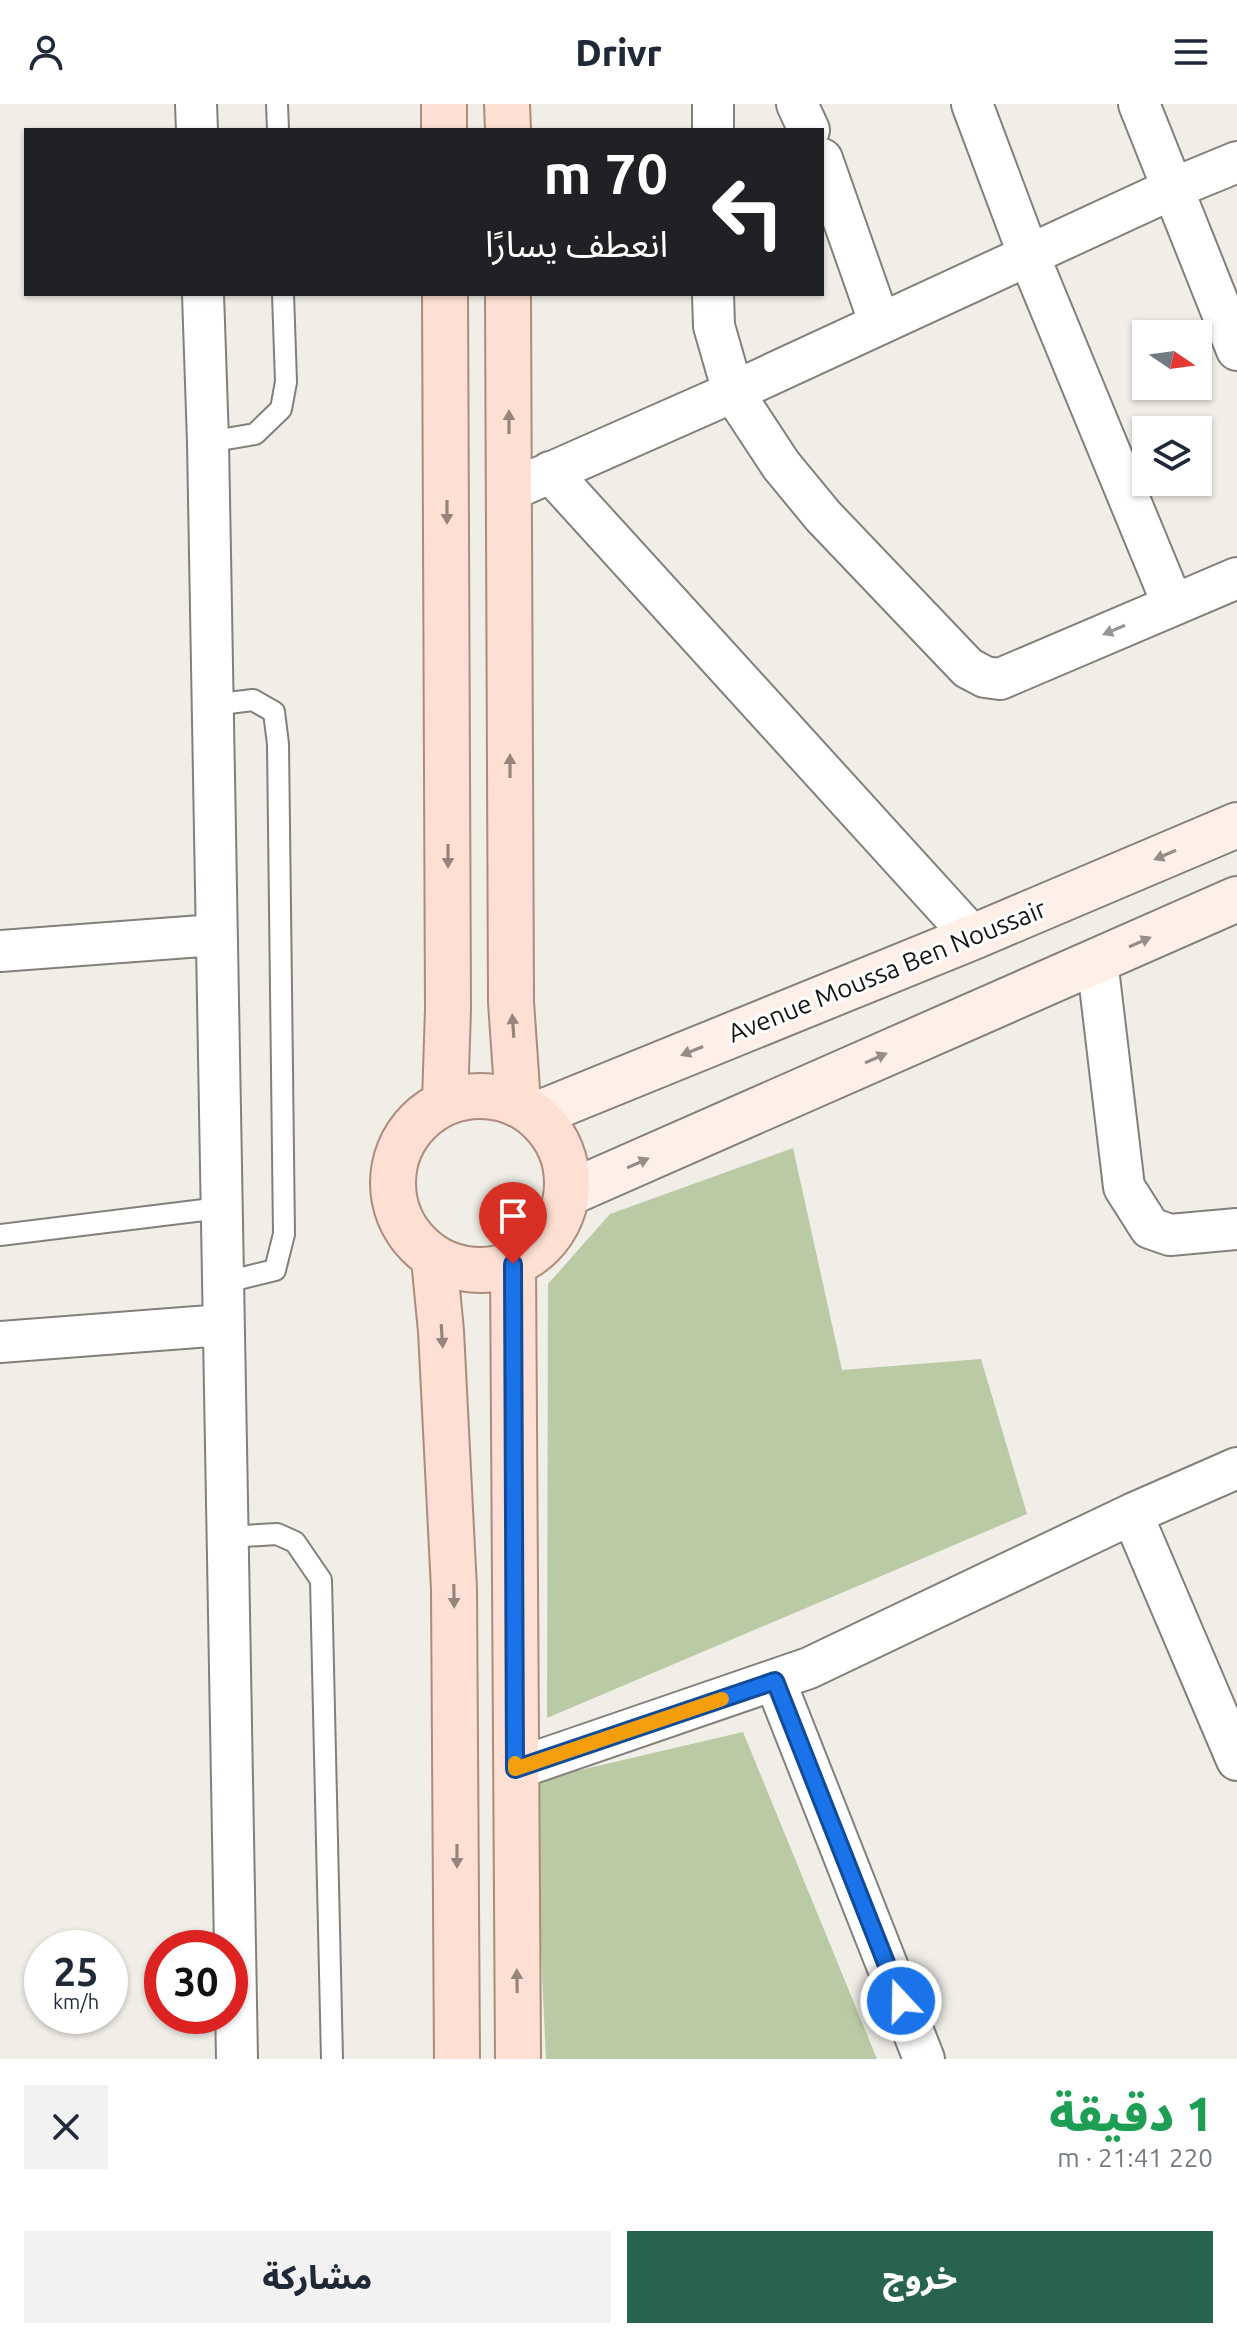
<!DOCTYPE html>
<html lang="ar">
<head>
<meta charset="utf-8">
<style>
  :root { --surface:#fff; --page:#f2f2f3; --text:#1f2937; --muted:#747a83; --accent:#28634d }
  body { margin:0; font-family:Ubuntu,"Noto Sans Arabic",sans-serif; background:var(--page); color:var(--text); direction:rtl; height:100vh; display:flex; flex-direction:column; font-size:30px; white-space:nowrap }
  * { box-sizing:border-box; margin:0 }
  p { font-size:26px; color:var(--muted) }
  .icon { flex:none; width:44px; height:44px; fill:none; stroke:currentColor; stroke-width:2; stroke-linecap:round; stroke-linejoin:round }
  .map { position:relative; height:1955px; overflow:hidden; direction:ltr }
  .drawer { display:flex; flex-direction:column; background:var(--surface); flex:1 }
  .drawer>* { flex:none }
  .guide { position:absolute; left:24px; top:24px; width:800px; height:168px; border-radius:0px; box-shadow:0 2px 6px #0004; direction:rtl; background:#202124; color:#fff; overflow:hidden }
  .needle { width:52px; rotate:103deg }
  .tools { position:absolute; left:1132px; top:216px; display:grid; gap:16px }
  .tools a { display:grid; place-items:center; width:80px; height:80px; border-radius:0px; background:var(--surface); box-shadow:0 2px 6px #0004; font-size:40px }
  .speed { position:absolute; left:24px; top:1826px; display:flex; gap:16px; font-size:40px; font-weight:700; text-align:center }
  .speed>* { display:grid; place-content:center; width:104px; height:104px; border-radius:50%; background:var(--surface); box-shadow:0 2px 6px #0004; line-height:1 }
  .speed small { font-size:20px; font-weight:400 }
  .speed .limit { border:12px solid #d22; background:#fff; color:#111 }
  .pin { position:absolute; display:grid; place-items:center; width:68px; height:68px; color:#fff; margin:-82px -34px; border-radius:50% 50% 50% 0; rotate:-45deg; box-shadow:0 0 8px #0007 }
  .pin .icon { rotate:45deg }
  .me { position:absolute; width:88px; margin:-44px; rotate:339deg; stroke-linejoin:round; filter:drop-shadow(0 0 6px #0008) }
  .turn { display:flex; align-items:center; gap:28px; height:168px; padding:0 24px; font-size:36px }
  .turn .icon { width:104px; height:104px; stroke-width:2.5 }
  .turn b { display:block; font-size:56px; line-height:68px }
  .round { display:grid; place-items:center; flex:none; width:84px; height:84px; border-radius:0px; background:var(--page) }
  .summary { display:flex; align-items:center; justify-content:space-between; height:136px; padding:0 24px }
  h1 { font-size:48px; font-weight:800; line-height:60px; color:#1e9e55 }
  .primary-button { display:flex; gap:16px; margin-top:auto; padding:16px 24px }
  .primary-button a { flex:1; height:92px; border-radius:0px; background:var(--accent); color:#fff; font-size:32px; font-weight:800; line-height:92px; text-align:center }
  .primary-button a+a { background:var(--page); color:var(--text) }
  header { display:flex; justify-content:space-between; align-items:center; height:104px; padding:0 24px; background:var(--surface); font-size:36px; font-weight:800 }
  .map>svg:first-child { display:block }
  .park { fill:#b9caa5 }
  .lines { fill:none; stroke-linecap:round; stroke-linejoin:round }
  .lane-casing { stroke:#82807b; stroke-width:24 }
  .street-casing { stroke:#82807b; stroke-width:44 }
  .secondary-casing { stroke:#82807b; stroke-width:48 }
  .primary-casing { stroke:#ac8c7c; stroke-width:48 }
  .lane { stroke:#fff; stroke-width:20 }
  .street { stroke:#fff; stroke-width:40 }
  .secondary { stroke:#feefe9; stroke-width:44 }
  .primary { stroke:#fde0d3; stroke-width:44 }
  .oneway { fill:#95857d }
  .oneway2 { fill:#969695 }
  .oneway3 { fill:#968d89 }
  .route-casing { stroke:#114b97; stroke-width:20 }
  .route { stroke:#1a73e8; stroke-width:14 }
  .slow { stroke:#f59e0b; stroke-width:14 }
  .labels { text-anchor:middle; stroke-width:6; stroke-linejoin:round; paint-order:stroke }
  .street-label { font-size:26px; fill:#161613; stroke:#fff }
</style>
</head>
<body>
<header><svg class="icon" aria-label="menu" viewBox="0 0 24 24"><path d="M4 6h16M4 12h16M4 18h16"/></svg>Drivr<svg class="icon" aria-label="person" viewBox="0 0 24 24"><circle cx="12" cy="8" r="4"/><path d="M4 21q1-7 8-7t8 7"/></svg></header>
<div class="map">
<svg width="1237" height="1955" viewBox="0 0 1237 1955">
  <rect width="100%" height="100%" fill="#f0eee7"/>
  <path class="park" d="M793 1044 842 1266 981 1255 1027 1410 547 1614 548 1180 610 1110Z
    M743 1628 877 1955H546L533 1677Z"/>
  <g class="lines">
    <defs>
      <path id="lane" d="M277 0 278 26
        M208 338 255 330 281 305 286 278 283 190
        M212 601 253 596 274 608 278 640 284 1130 275 1166 222 1179
        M0 1131 220 1104
        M227 1433 277 1430 295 1438 321 1476 332 1955"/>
      <path id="street" d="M196 0 197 26
        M797 0 809 26
        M972 0 1029 152 1173 501
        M1139 0 1237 246
        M713 26V0
        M822 55 880 220
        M203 190 208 338 237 1955
        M713 190 714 222 733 288 781 361 823 412 968 564 985 573 1000 575 1237 474
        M550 368 973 833
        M509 387 733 288 1174 84 1237 58
        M0 847 215 831
        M1097 856 1124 1083 1150 1124 1170 1131 1237 1125
        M0 1238 223 1221
        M1132 1410 1237 1656
        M775 1577 924 1955
        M515 1665 809 1564 1132 1410 1237 1364"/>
      <path id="secondary" d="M535 1011 973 833 1237 721
        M567 1090 1237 795"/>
      <path id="primary" d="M444 0V26
        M507 0 508 26
        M508 190 511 898 518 1000
        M393 1079a87 87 0 1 1 174 0a87 87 0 1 1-174 0Z
        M445 998 448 905 445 190
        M434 1155 441 1227 454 1485 457 1955
        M513 1160 518 1955"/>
    </defs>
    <use href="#lane" class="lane-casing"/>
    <use href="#street" class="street-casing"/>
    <use href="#secondary" class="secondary-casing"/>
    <use href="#primary" class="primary-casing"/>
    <use href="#lane" class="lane"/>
    <use href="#street" class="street"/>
    <use href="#secondary" class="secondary"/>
    <use href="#primary" class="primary"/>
  </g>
  <defs><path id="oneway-solid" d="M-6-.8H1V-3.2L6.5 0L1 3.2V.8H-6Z" transform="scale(2)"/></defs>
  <g class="oneway">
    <use href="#oneway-solid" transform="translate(509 318) rotate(-90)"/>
    <use href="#oneway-solid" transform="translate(447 408) rotate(90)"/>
    <use href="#oneway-solid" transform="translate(510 662) rotate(-90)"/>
    <use href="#oneway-solid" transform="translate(448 752) rotate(90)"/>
    <use href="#oneway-solid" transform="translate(513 922) rotate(-94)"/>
    <use href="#oneway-solid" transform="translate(442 1232) rotate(86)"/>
    <use href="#oneway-solid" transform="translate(454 1492) rotate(89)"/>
    <use href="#oneway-solid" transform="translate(457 1752) rotate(90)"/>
    <use href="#oneway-solid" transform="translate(517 1877) rotate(-91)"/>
  </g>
  <use class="oneway2" href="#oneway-solid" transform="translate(1114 526) rotate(157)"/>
  <g class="oneway3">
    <use href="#oneway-solid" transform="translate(1165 751) rotate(157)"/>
    <use href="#oneway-solid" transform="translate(1140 838) rotate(-24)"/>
    <use href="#oneway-solid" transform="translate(692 947) rotate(158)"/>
    <use href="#oneway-solid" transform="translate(876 954) rotate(-24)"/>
    <use href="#oneway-solid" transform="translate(638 1059) rotate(-24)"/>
  </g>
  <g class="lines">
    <defs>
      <path id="route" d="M513 1160 515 1665 775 1577 901 1897"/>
    </defs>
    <use href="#route" class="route-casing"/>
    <use href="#route" class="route"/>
    <path class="slow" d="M515 1659V1665L722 1595"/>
  </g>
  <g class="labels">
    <g class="street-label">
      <text transform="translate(887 867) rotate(-22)" y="9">Avenue Moussa Ben Noussair</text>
    </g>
  </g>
</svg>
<div class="tools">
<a><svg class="needle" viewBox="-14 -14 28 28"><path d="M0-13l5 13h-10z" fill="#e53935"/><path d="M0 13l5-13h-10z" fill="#747a83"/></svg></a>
<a><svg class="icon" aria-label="layers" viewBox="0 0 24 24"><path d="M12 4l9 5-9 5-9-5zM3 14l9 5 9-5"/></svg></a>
</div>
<div class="speed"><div>25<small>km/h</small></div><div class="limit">30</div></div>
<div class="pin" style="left:513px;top:1160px;background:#d93025"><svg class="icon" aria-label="arrive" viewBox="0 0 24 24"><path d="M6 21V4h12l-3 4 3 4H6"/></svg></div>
<svg class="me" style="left:901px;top:1897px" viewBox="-20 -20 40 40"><circle r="17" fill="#1a73e8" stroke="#fff" stroke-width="3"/><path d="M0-11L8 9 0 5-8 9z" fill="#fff"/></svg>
<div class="guide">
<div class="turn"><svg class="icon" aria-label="left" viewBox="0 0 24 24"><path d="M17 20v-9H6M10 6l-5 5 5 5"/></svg><div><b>70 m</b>انعطف يسارًا</div></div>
</div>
</div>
<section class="drawer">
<div class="summary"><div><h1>1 دقيقة</h1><p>220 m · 21:41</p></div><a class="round"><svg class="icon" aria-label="close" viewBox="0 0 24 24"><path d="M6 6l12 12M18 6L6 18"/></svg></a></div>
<div class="primary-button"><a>خروج</a><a>مشاركة</a></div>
</section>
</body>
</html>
